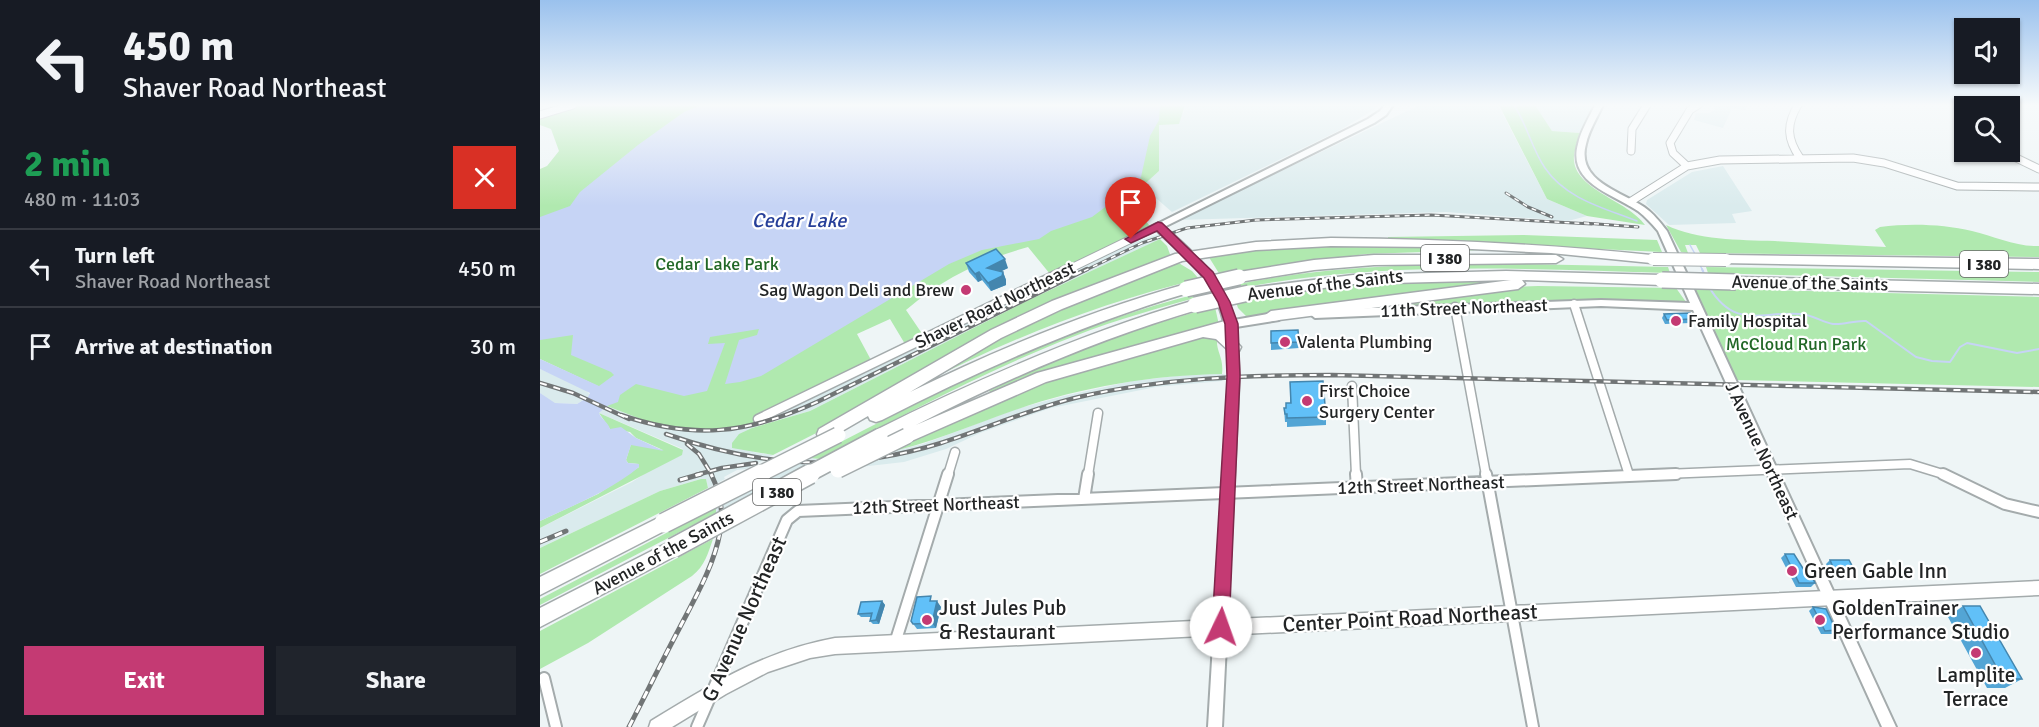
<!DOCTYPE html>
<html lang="en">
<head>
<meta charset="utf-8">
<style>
  :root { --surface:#171b24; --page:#20242c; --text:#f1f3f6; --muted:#9ea1a6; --line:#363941; --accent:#c43a73 }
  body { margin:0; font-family:Signika,sans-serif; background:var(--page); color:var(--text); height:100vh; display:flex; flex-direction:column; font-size:22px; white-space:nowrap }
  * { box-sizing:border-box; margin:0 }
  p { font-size:20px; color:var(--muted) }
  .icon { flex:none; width:33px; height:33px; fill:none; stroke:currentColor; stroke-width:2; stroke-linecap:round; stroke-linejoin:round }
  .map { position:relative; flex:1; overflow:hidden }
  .sheet { display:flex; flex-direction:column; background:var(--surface); width:540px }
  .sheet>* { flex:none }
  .guide { background:#171b24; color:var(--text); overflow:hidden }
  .fabs { position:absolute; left:1414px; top:18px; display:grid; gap:12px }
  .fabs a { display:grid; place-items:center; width:66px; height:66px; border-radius:0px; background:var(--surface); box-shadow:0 2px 4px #0004; font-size:30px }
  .pin { position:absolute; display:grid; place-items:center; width:51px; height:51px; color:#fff; margin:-62px -26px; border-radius:50% 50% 50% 0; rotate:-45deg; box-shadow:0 0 6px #0007 }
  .pin .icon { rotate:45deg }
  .me { position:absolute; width:66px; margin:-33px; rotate:3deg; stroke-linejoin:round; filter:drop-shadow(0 0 4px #0008) }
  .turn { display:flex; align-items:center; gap:21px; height:126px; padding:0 24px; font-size:27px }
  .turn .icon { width:78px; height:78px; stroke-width:2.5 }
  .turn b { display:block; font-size:42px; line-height:51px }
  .round { display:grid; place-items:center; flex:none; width:63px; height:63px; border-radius:0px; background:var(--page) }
  .summary { display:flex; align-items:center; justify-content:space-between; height:102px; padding:0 24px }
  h1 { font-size:36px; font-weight:700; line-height:45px; color:#1e9e55 }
  .action { display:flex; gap:12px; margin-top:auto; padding:12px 24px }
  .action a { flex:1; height:69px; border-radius:0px; background:var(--accent); color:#fff; font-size:24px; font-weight:700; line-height:69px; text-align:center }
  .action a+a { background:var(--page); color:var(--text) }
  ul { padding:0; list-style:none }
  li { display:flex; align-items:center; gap:18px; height:78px; padding:0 24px; border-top:2px solid var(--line) }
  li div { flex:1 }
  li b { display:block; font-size:22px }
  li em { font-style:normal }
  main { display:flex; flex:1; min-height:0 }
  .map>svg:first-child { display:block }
  .built { fill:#daebed }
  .green { fill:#b0e9af }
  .water { fill:#c6d4f5 }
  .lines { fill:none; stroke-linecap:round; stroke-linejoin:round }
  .stream-far1 { stroke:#c6d4f5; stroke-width:1.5 }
  .stream { stroke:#c6d4f5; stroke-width:2 }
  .minor-far2-casing { stroke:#a4abac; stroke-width:9 }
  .minor-far1-casing { stroke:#a4abac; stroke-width:11 }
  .minor-casing { stroke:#a4abac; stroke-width:14 }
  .tertiary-casing { stroke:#a4abac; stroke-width:4 }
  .secondary-casing { stroke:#a4abac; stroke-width:3 }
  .motorway-casing { stroke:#a4abac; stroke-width:3 }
  .minor-far2 { stroke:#fff; stroke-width:7 }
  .minor-far1 { stroke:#fff; stroke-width:8 }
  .minor { stroke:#fff; stroke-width:10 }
  .tertiary { fill:#fff; fill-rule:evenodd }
  .secondary { fill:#fff; fill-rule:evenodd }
  .motorway { fill:#fff; fill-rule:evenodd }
  .rail-far2-casing { stroke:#717576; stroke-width:3 }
  .rail-far1-casing { stroke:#717576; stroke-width:4.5 }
  .rail-casing { stroke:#717576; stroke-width:5 }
  .rail-far2 { stroke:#fff; stroke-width:1.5; stroke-dasharray:5; stroke-linecap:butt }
  .rail-far1 { stroke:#fff; stroke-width:2; stroke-dasharray:7; stroke-linecap:butt }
  .rail { stroke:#fff; stroke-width:3; stroke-dasharray:8; stroke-linecap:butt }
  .motorway-bridge-far2-casing { stroke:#a4abac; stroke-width:14; stroke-linecap:butt }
  .motorway-bridge-far1-casing { stroke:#a4abac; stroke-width:18; stroke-linecap:butt }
  .motorway-bridge-casing { stroke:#a4abac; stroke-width:22; stroke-linecap:butt }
  .motorway-bridge-far2 { stroke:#fff; stroke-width:12 }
  .motorway-bridge-far1 { stroke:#fff; stroke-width:15 }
  .motorway-bridge { stroke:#fff; stroke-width:19 }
  .wall { fill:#53a5d5 }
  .shaded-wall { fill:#4486ae }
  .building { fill:#61c0f8; stroke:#4486ae; stroke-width:1.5 }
  .route { fill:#c43a73; stroke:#7f264b; stroke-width:1.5 }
  .poi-dot { fill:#c43a73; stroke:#fff; stroke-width:2 }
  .labels { text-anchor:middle; stroke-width:4.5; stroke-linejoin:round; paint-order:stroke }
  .shield { fill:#fff; stroke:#646666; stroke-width:1.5 }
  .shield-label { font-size:16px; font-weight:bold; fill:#222425 }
  .park-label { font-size:18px; fill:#216726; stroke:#fff }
  .street-label { font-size:18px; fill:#222425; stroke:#fff }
  .poi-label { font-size:18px; fill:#222425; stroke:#fff; text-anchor:start }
  .water-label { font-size:20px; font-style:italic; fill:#263f99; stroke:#fff }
  .near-poi-label { font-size:21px; fill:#222425; stroke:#fff; text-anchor:start }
  .near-street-label { font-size:21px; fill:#222425; stroke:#fff }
</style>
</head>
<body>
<main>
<section class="sheet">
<div class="guide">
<div class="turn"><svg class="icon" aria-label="left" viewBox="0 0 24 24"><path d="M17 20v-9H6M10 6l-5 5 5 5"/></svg><div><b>450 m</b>Shaver Road Northeast</div></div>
</div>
<div class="summary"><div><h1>2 min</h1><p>480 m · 11:03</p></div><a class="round" style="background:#d93025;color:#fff"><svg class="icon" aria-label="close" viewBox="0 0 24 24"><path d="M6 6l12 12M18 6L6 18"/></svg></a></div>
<ul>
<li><svg class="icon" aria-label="left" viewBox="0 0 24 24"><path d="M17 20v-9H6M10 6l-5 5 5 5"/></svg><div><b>Turn left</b><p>Shaver Road Northeast</p></div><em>450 m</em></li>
<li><svg class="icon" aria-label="arrive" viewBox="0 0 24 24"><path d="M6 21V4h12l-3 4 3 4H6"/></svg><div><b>Arrive at destination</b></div><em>30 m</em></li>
</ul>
<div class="action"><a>Exit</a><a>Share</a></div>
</section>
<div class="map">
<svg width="1499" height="727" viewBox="0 0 1499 727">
  <rect width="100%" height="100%" fill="#eef5f6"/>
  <path class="built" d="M645 105H837L835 109 800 130 632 212 602 186 619 171V125L644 113Z
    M880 105H955L959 107 1007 199 1047 216 1028 221 906 212 638 220Z
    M995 105H1054L1040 133 1012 131Z
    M1174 105H1208L1205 110 1192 108 1183 128 1154 120 1156 113H1169L1175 110Z
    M1183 166 1212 211 1192 214 1196 223 1129 225 1106 204 1107 200 1152 172Z
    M619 234 623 238 491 299 270 411 212 428 213 452 233 455 206 469 197 470 184 477 185 479 168 488 166 479H161L120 491 0 548V528L92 482 143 449 59 413 67 406 111 423 140 429 175 430 220 422 589 244Z
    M0 369 45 389 50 395 37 404 12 403 0 393Z
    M653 374H682L687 375V378H683L682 381 616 387 511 408 440 433 406 449 364 462 311 468 341 454 383 444 476 409 524 396 592 381Z
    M270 458 280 459 176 513V507Z"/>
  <path class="green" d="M36 105H645L639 124 619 125V171L587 200 610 226 510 274 488 247C441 260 402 279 366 310L383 335 365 344 350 319 317 334 331 360 220 422 204 426 175 430 140 429 111 423 67 406 79 396 0 359V169L7 166 19 151 11 129 0 125V117L22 112Z
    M955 105H995L1012 131 1040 133C1038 140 1035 148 1034 156 1031 189 1088 200 1105 225L1047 216 1007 199 960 107Z
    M1126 225C1158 240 1198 240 1235 241 1272 243 1309 245 1346 247L1335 230 1340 227C1369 223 1403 224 1432 231 1454 236 1476 247 1499 246V257L1160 253 1156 245H1145L1148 253 1141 252Z
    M983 235 1117 240 1122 252 848 239V237Z
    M620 239 627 246 631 257 589 274 233 455 192 448V443L199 434 212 428 270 411 491 299Z
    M842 245 942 248 943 250 825 254 680 275 667 254 720 247Z
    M637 262 652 271 659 279C563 302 471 338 384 383L490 321Z
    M980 264 1128 267 1130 273C983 269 836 260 691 290L689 286C785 265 882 264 980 264Z
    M1166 267 1499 272V282L1168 273Z
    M917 280 950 281 951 283 707 317 698 308 696 302 811 284Z
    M998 286 1136 288 1146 302 1042 300 824 309 823 307 970 287Z
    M1155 288 1499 297V387L1196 380Z
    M664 292 666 295C622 307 578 319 535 336 447 370 363 415 280 459L270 458C401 390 520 328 664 292Z
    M675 307 679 325 547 359 451 393 449 391C522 355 597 327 675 307Z
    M663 337 677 339C676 352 684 357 682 374 613 375 541 387 475 410 430 426 388 444 341 454L495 384Z
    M59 413 143 450 142 455 0 528V521L58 494 99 467V464L88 463 86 460 91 444 123 450 96 438 90 432 70 429Z
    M161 479H166L168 488 0 574V548L120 491Z
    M176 507V513L0 605V599Z
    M173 539C168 553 165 566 152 576L48 643 0 669V631Z"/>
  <path class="water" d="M161 105H620L619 120 610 136 601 177 592 187 552 217 511 231 499 239 442 250 409 264 221 376 200 382 185 384 199 340 217 335 219 329 170 337 168 344 185 343 167 391 144 396 96 384 80 395 78 402 67 406 59 413C62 420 68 422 70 429L81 427 96 438 124 451 91 445 86 460 88 463 99 464V467C70 491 34 505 0 521V393L15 403 37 404 48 397 50 393 0 369V359L59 386 74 375 71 372 31 355 33 335 0 340V217L30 206 40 192 98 145 144 112Z"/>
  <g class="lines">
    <path class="stream-far1" d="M974 105C987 125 992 149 1005 168 1026 199 1064 208 1097 221
      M1150 245 1155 254
      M1160 265 1163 271"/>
    <path class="stream" d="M1162 269 1165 276
      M1169 287C1195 330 1221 311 1261 314 1273 315 1282 322 1293 324 1304 325 1315 320 1326 321L1376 357 1392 361 1410 362 1420 347 1427 343 1477 353 1499 349"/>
    <defs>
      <path id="minor-far2" d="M1258 105C1246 125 1247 139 1260 158
        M0 115 33 105
        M1091 151 1092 129 1107 105
        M1464 152 1499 169
        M1147 166 1133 153 1130 143 1150 110 1158 105
        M1090 202 1147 166 1180 160 1313 158 1344 163 1417 186 1499 187
        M525 271 618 226"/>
      <path id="minor-far1" d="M1034 304 1089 475
        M915 307 946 475
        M812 386 816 475
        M218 419 528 269
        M408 475 415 452
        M548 475 558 413
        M1101 475 1370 464 1406 475"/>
      <path id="minor" d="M816 474 817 487
        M946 474 993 727
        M1403 474 1465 504 1499 512
        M544 499 548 474
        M355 643 408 474
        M4 678 16 727
        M157 727 247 520 258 511 1136 474"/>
      <path id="tertiary" d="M845 105H853L846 115 834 123 624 227C655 253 683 280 694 320L739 312 744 316 739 320 696 327 699 376 682 727H668L689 376C688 330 684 296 650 261 639 249 624 239 613 226L828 119 840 111Z
        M1055 105H1063C1057 118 1049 130 1046 144 1036 181 1080 191 1104 207 1113 213 1120 222 1127 231L1356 727H1342L1153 310 1061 306 775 318 770 314 775 310 1061 300 1150 303 1118 231C1112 224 1106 217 1098 211 1073 194 1027 183 1038 144 1041 130 1049 118 1055 105Z"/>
      <path id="secondary" d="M1499 581V595L295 654 270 658 228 672 186 694 132 727H109L111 721C171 684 224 651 295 638Z"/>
      <path id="motorway" d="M791 238C898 239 1004 244 1111 255L1118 259 1111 263 1011 253 893 247 791 246 716 250 642 261 522 309 461 338 370 392C460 348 550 311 646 284L653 289 651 292C543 324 442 369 342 420L336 422 330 420 328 416 285 441 279 439 277 434 279 429 451 330 512 301 635 254 716 242Z
        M834 255H1016L1023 259 1016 263 834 265 774 270 699 282 692 277 699 272 774 260Z
        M1186 255 1499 259V269L1181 263 1179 260Z
        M966 271 1122 275 1129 280 1122 285 982 280 985 284 978 289 731 321 724 316 731 311 971 280 813 284 709 298 702 293 709 288 813 275Z
        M1196 277 1499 284V294L1196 287 1189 282Z
        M655 300 660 301 662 305 660 309C561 338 468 378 376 425L497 373 692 319 699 324 697 328 686 331 701 347 699 351H689L676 339 663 337 506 382 367 443 361 441 359 436 360 433 340 443 334 441 332 436 334 431C438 379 543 333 655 300Z
        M124 515 130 518 133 523 130 528 0 595V577Z
        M133 540 139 542 142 548 139 554 0 627V608Z"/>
    </defs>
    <use href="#minor-far2" class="minor-far2-casing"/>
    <use href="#minor-far1" class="minor-far1-casing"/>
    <use href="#minor" class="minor-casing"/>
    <use href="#tertiary" class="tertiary-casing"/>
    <use href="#secondary" class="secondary-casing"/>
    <use href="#motorway" class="motorway-casing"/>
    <use href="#minor-far2" class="minor-far2"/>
    <use href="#minor-far1" class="minor-far1"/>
    <use href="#minor" class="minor"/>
    <use href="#tertiary" class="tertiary"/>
    <use href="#secondary" class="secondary"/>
    <use href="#motorway" class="motorway"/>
    <defs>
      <path id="rail-far2" d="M966 193 988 207 1012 217
        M1044 223 1098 227
        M544 271 602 243 647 228 716 220 891 215 1052 224"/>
      <path id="rail-far1" d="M0 383 33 393 89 419
        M81 415C154 440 207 434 277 402L547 269
        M126 434C221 467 304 473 401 443 448 428 492 408 539 397 622 378 707 375 792 375L1499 392
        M147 444 159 454 172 475
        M156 475 182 468 216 463"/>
      <path id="rail" d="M140 480 161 474
        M0 542 26 531
        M89 727C106 694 122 661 139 629 155 598 174 566 180 532 184 511 180 492 171 474"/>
    </defs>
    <use href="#rail-far2" class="rail-far2-casing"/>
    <use href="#rail-far1" class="rail-far1-casing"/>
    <use href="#rail" class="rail-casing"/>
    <use href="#rail-far2" class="rail-far2"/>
    <use href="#rail-far1" class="rail-far1"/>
    <use href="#rail" class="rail"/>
    <defs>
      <path id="motorway-bridge-far2" d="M1113 259 1186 260"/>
      <path id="motorway-bridge-far1" d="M1122 280 1196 282
        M646 289 699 277
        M655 305 709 293
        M298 470 367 436
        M218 475 298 435
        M267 475 340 436"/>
      <path id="motorway-bridge" d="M124 523 221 474
        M133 548 270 474"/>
    </defs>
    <use href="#motorway-bridge-far2" class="motorway-bridge-far2-casing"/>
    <use href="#motorway-bridge-far1" class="motorway-bridge-far1-casing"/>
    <use href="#motorway-bridge" class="motorway-bridge-casing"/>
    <use href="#motorway-bridge-far2" class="motorway-bridge-far2"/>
    <use href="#motorway-bridge-far1" class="motorway-bridge-far1"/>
    <use href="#motorway-bridge" class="motorway-bridge"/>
  </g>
  <path class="wall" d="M426 263 468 268 461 271 463 272 466 280V285L451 291 442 280 438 282 429 272Z
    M1124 314 1153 319 1150 323 1125 324 1122 318Z
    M731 331 759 342V348L731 350Z
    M750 382 786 417V425L747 427V422H745L744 408H746L750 403Z
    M1245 554 1264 570 1275 583 1271 587H1256L1241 558Z
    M1290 560 1315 571 1311 575H1291L1286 564Z
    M342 601 345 605 339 624H333L330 621 331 617H321L318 614Z
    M395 601 401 607 396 628 377 629 371 621Z
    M1423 606 1482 679 1465 688H1447L1408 617Z
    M1273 607 1296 630 1292 634H1281L1269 611Z"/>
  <path class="shaded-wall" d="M465 259 468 268 450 277 447 268Z
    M439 272 442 280 438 282 435 274Z
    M463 272 466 280V285L451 291 448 283Z
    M342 601 345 605 339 624 336 620Z
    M397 601 401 607 396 628 392 623Z"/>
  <path class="building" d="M456 249 465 259 447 268 463 272 462 276 448 283 439 272 435 274 426 263Z
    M1150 313 1153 319 1127 320 1124 314Z
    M758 330 759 342 731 343V331Z
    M783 381 786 417 747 418V414H745L744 408H746V403H751L750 382Z
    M1245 554H1254L1264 570H1269L1275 583H1259Z
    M1290 560H1309L1315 571 1295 572Z
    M391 596 390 601H397L392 623 373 624 371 621 377 597Z
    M342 601 336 620 330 621 332 613 318 614 321 602Z
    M1423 606H1440L1482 679H1463Z
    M1273 607 1286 609 1296 630 1285 631Z"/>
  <linearGradient id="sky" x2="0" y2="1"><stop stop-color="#9ac1ed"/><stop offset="0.51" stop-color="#f7fafb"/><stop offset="1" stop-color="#f7fafb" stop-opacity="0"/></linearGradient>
  <rect width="1499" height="206" fill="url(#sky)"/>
  <path class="route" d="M618 222 622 223 673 272 690 302 698 324 700 376 689 627 687 633 681 635 674 633 672 627 687 376 685 324 678 302 664 278 617 231 591 243 585 239Z"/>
  <g class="poi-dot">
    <circle cx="426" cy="290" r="6"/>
    <circle cx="1136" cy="321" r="6"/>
    <circle cx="745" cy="342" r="6"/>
    <circle cx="767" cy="401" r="6"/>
    <circle cx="1252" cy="571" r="6"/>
    <circle cx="387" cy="620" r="6"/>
    <circle cx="1280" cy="620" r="6"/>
    <circle cx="1436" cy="653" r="6"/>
  </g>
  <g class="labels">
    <g class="shield">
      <rect x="881" y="245" width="48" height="26" rx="4.5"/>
      <rect x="1420" y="251" width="48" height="26" rx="4.5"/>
      <rect x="213" y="479" width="48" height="26" rx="4.5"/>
    </g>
    <g class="shield-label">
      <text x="905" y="264">I 380</text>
      <text x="1444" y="270">I 380</text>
      <text x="237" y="498">I 380</text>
    </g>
    <g class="park-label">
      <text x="177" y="270">Cedar Lake Park</text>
      <text x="1256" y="350">McCloud Run Park</text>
    </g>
    <g class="street-label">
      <text transform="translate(1270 283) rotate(1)" y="6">Avenue of the Saints</text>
      <text transform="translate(785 285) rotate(-7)" y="6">Avenue of the Saints</text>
      <text transform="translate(455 305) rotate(-26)" y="6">Shaver Road Northeast</text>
      <text transform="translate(924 308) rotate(-2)" y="6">11th Street Northeast</text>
      <text transform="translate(1222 451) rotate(65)" y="6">J Avenue Northeast</text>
      <text transform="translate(881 485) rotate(-2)" y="6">12th Street Northeast</text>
      <text transform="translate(396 505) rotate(-2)" y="6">12th Street Northeast</text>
      <text transform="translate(123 553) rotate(-28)" y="6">Avenue of the Saints</text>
    </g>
    <g class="poi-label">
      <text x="414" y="296" text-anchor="end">Sag Wagon Deli and Brew</text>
      <text x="1148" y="327">Family Hospital</text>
      <text x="757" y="348">Valenta Plumbing</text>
      <text x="779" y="397">First Choice<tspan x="779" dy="21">Surgery Center</tspan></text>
    </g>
    <g class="water-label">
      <text x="259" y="227">Cedar Lake</text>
    </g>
    <g class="near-poi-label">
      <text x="1264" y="578">Green Gable Inn</text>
      <text x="399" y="615">Just Jules Pub<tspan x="399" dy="24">&amp; Restaurant</tspan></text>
      <text x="1292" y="615">GoldenTrainer<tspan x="1292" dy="24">Performance Studio</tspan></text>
      <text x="1436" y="682" text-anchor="middle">Lamplite<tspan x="1436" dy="24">Terrace</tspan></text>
    </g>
    <g class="near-street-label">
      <text transform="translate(870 618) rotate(-3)" y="7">Center Point Road Northeast</text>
      <text transform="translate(204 619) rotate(-66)" y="7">G Avenue Northeast</text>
    </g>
  </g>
</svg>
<div class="fabs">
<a><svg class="icon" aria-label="sound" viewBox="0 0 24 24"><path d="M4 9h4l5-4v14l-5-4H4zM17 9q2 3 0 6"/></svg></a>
<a><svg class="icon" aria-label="search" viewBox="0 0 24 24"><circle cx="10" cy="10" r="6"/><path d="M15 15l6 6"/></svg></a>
</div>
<div class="pin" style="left:591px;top:239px;background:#d93025"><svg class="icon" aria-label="arrive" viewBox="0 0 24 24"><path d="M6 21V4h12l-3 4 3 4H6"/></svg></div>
<svg class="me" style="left:681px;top:627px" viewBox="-20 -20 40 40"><circle r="19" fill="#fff"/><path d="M0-13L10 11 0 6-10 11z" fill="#c43a73"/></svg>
</div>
</main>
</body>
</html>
